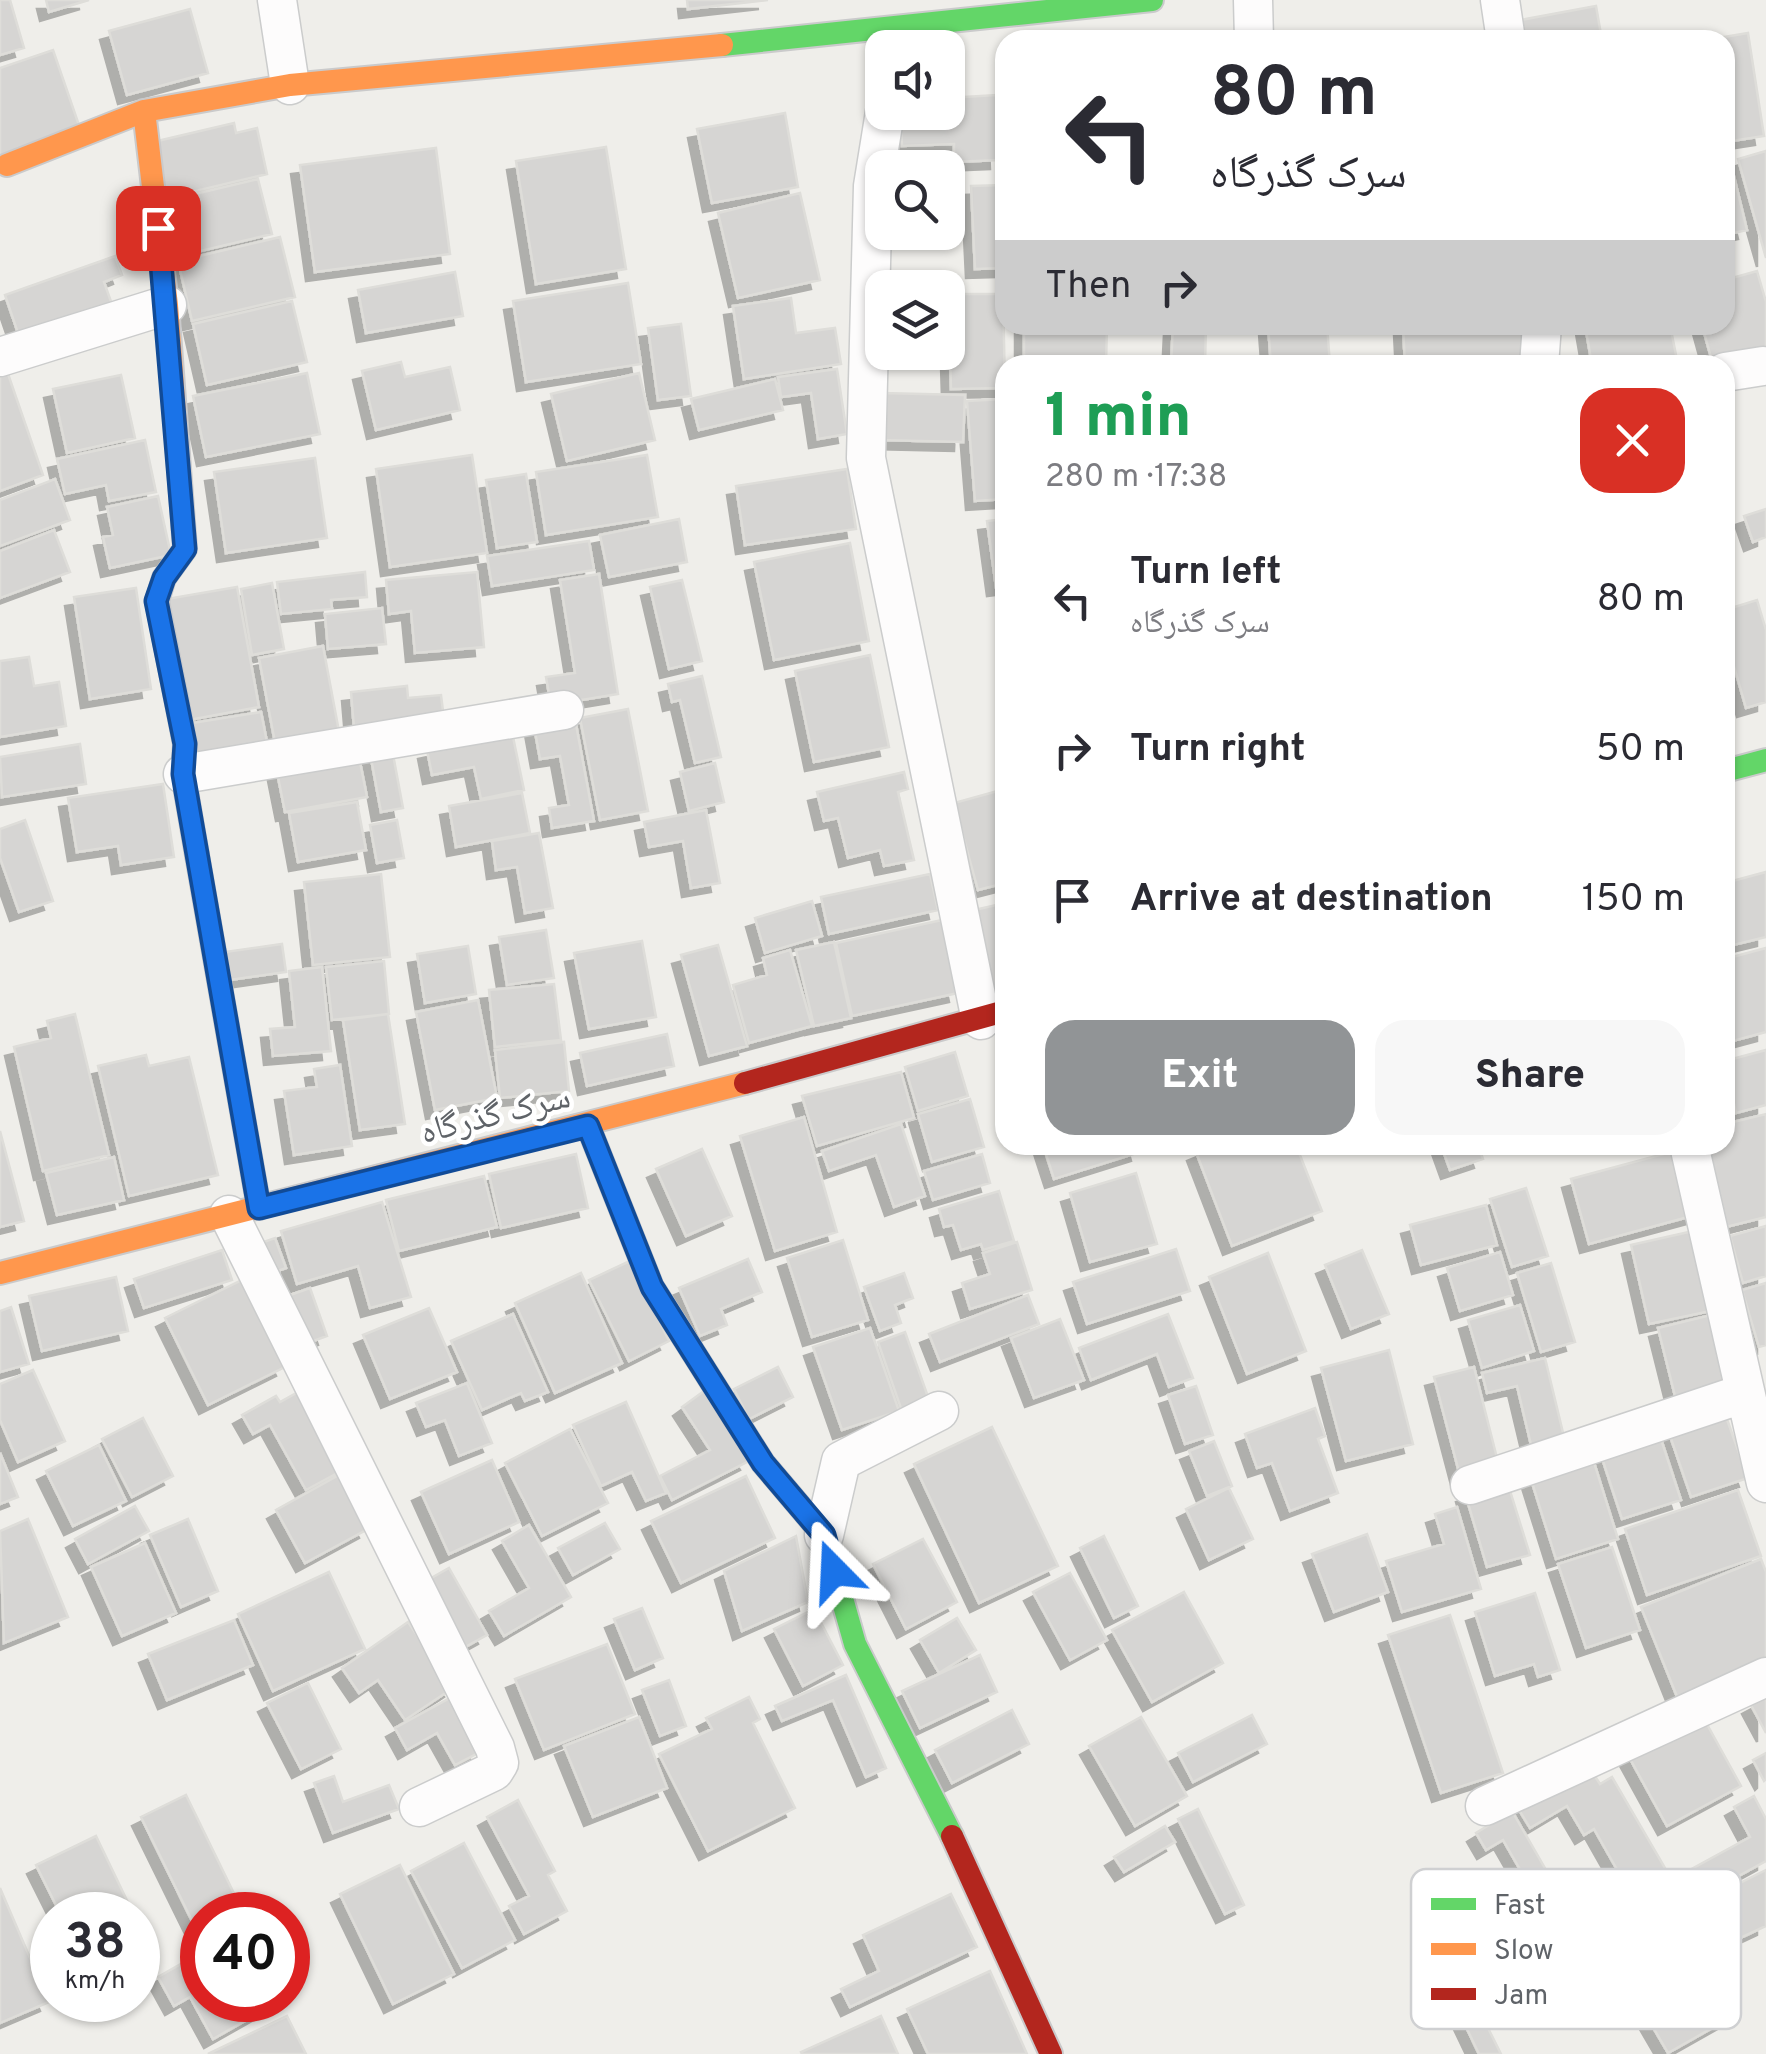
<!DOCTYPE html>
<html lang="en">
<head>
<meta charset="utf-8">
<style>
  :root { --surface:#fff; --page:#f7f7f7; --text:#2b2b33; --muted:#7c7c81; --accent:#919496 }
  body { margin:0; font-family:Overpass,"Noto Naskh Arabic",sans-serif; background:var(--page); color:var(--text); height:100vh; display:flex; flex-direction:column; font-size:38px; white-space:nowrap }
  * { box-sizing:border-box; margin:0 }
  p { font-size:32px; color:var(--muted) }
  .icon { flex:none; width:55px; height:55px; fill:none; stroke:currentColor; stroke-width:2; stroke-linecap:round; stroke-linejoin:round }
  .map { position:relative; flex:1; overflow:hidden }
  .details { position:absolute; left:995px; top:355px; width:740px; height:800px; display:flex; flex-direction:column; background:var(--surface); border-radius:30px; box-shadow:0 2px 8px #0004 }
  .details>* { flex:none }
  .guide { position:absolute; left:995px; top:30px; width:740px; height:305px; border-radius:30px; box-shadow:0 2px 8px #0004; background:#fff; color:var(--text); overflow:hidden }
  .controls { position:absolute; left:865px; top:30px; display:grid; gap:20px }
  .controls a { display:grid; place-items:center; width:100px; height:100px; border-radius:20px; background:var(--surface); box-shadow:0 2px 8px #0004; font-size:50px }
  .speed { position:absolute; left:30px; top:1892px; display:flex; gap:20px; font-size:50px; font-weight:700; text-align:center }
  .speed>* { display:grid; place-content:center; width:130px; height:130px; border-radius:50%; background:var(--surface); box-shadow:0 2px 8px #0004; line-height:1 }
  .speed small { font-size:25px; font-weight:400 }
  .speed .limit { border:15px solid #d22; background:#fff; color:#111 }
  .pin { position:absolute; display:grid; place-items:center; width:85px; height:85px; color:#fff; margin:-42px; border-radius:20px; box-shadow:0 5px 15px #0006 }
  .me { position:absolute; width:110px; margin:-55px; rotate:339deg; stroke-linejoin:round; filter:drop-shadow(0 0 8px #0008) }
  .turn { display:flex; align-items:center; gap:35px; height:210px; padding:0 50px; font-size:45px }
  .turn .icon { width:130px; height:130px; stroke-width:2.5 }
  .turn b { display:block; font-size:70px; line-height:85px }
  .then { display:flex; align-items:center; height:95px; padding:0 50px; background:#0003; gap:20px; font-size:38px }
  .round { display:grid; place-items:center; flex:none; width:105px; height:105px; border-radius:30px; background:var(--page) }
  .headline { display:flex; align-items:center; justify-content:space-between; height:170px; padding:0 50px }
  h1 { font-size:60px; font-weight:800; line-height:75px; color:#1e9e55 }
  .action { display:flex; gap:20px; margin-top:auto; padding:20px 50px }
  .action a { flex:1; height:115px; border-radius:30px; background:var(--accent); color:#fff; font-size:40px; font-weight:800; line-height:115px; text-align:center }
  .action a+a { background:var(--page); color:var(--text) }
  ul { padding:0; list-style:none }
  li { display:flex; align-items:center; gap:30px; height:150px; padding:0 50px }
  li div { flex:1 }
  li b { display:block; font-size:38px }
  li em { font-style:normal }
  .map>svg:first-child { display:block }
  .building { fill:#d6d5d3; stroke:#deddd9; stroke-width:2.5; filter:url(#shadow) }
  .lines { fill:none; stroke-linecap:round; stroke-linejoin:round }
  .street-casing { stroke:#cbcccc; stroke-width:41 }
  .fast-casing { stroke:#cacacb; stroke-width:26 }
  .slow-casing { stroke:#cacacb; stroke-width:26 }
  .jam-casing { stroke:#cacacb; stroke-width:26 }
  .street { stroke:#fdfcfc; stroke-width:38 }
  .fast { stroke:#63d668; stroke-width:22 }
  .slow { stroke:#ff974d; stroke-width:22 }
  .jam { stroke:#b3261e; stroke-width:22 }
  .route-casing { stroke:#114b97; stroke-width:25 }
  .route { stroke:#1a73e8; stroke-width:18 }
  .labels { text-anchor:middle; stroke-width:9; stroke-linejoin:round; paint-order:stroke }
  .street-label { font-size:35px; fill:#5f6368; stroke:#fff }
  .key { fill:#fff; stroke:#cfd0d2; stroke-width:2.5 }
  .key-label { font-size:28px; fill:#5f6368 }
</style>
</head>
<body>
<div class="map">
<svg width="1766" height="2054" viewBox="0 0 1766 2054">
  <defs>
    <filter id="shadow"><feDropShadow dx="-9" dy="9" stdDeviation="0" flood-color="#0004"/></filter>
  </defs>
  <rect width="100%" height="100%" fill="#efeeea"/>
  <path class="building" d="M0 0H10L24 48 0 55Z
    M46 0H89L49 12Z
    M687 0H768L688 9Z
    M1596 6 1602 40H1513L1510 22Z
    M190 9 208 73 127 95 109 31Z
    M1677 33 1678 40H1613L1612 37Z
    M1748 33 1764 136 1725 142V40H1706Z
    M53 50 82 134 0 162V68Z
    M996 95 999 160 954 162V144L902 146 900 112H948V98Z
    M785 113 798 187 712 203 697 129Z
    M234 123 236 133 257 128 267 174 162 199 149 143Z
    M606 147 626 269 536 284 516 161Z
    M436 148 450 254 315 272 300 165Z
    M1766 151V258L1738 159Z
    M1729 156 1747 230 1725 235V157Z
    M258 179 272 234 175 257 161 202Z
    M1005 185V268L975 269 971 186Z
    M800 193 820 280 738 298 718 213Z
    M280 237 295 297 192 321 178 261Z
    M115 256 122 275 104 282 114 310 21 342 5 295Z
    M1757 271 1766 302V346L1712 361 1702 325H1725V280Z
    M455 272 463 316 366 333 358 290Z
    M628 283 641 364 526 382 513 301Z
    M948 294H1003L1005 388 951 389Z
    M791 298 796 333 835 328 841 364 744 379 733 306Z
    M292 301 307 362 207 385 193 324Z
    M681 324 691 396 658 400 648 328Z
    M1024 325H1107L1106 365H1024Z
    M1173 325H1206L1205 365H1171Z
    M1268 325H1327L1330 365H1271Z
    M1403 325H1528L1531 365H1405Z
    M1585 325H1670L1678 365H1592Z
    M401 362 405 377 450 367 460 410 376 430 362 371Z
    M837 369 847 434 818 439 811 393 781 397 778 377Z
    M7 371 43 475 0 491V373Z
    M307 373 320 434 206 457 193 396Z
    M639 373 655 440 567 461 551 394Z
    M121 375 135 438 67 453 53 389Z
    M775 379 783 410 699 430 691 399Z
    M881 393 965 395 963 442 880 440Z
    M1005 399V499L975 501 967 401Z
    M145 440 156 492 109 501 106 485 65 494 57 459Z
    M472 455 487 553 390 567 376 469Z
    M647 455 658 517 546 535 536 472Z
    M315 458 327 538 226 553 214 472Z
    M847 469 856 529 745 545 736 486Z
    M526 474 537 542 497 548 486 480Z
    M55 479 70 520 0 546V500Z
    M158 496 171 555 110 568 103 537 113 535 107 507Z
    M1766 509V537L1753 542 1744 516Z
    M679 519 687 562 609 577 600 535Z
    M1005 519V586L996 587 987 521Z
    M54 530 70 572 0 598V551Z
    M589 541 594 570 492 586 487 556Z
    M850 543 869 641 774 660 754 562Z
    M365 572 367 597 331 600 332 609 281 614 277 582Z
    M477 572 484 647 415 653 411 611 389 614 386 580Z
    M599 574 618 694 551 705 546 677 575 673 560 580Z
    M682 580 702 661 669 669 650 587Z
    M272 583 284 649 252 655 241 589Z
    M237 587 259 707 189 720 167 599Z
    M136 588 151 689 90 699 74 597Z
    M1757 600 1766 630V702L1746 708 1725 635V610Z
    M382 608 386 644 328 649 325 614Z
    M323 646 340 737 276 748 259 658Z
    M870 655 889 747 814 762 795 671Z
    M29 657 34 686 59 682 66 726 0 737V661Z
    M702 676 721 757 695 763 680 700 672 702 668 684Z
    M407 686 408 698 441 695 444 719 354 728 351 692Z
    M628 709 648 811 600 820 580 718Z
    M261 712 269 752 193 765 186 724Z
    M575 719 594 821 552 828 549 808 569 805 560 756 540 759 534 726Z
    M512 732 524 790 481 799 474 767 432 775 427 750Z
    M80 744 86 784 2 797 0 757Z
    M357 747 367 797 285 812 275 762Z
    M392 749 403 808 381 812 370 753Z
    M715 763 724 802 689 811 680 772Z
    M904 772 908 789 898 792 914 860 884 866 880 850 848 858 838 818 824 821 817 792Z
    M163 784 174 857 121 865 118 846 77 852 68 798Z
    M1005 789V883L978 890 954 803Z
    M522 793 530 833 456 847 449 806Z
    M357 802 366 850 298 862 289 813Z
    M706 810 720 883 691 888 683 841 649 847 644 822Z
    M25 820 53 901 19 912 0 858V829Z
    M397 820 404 858 377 863 370 825Z
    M539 833 553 908 525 913 517 867 496 870 492 841Z
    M1766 872V937L1725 947V883Z
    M381 874 390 957 313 965 304 882Z
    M930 874 938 910 829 934 821 897Z
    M812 901 822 936 765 953 755 918Z
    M1005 903V990L988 994 970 911Z
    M942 920 958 993 852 1016 836 943Z
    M546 930 554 978 507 985 499 937Z
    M642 941 656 1017 589 1029 574 953Z
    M834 942 851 1018 814 1026 796 950Z
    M282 944 286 972 222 981 218 953Z
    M718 945 747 1046 709 1056 681 955Z
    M468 946 476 994 425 1003 417 954Z
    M1766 948V1032L1729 1042 1725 1027V959Z
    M790 950 812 1026 749 1043 733 985 767 975 763 958Z
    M384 961 389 1014 332 1020 326 967Z
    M322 967 331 1051 273 1056 270 1029 295 1027 289 971Z
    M554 984 561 1040 495 1047 489 990Z
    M478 1000 497 1098 435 1110 416 1012Z
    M75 1014 109 1155 43 1171 14 1047 51 1038 47 1021Z
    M388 1014 405 1124 360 1130 343 1020Z
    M667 1034 674 1066 587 1086 580 1053Z
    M564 1042 569 1091 500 1098 495 1050Z
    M1766 1050V1105L1736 1113 1725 1061Z
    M955 1052 968 1096 918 1111 905 1067Z
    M146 1055 149 1066 189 1057 218 1175 129 1196 98 1066Z
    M340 1065 352 1146 294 1155 284 1091 317 1087 314 1069Z
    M901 1072 914 1118 817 1146 802 1096Z
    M970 1099 984 1147 932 1162 918 1114Z
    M1766 1114V1217L1726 1227 1705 1145H1725V1124Z
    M804 1117 837 1232 775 1251 740 1136Z
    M901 1124 925 1196 894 1207 876 1155 829 1171 822 1151Z
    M0 1131 24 1221 0 1227Z
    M1043 1145H1138L1140 1152 1054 1179Z
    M1213 1145H1296L1322 1211 1232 1246 1196 1152Z
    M1441 1145H1478L1483 1159 1450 1170Z
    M702 1149 732 1216 686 1236 656 1169Z
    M1682 1149 1699 1214 1589 1244 1571 1179Z
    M576 1154 588 1208 501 1228 489 1174Z
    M982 1154 990 1183 933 1200 924 1171Z
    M114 1157 124 1200 57 1215 46 1173Z
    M1136 1173 1157 1244 1090 1262 1070 1193Z
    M484 1176 497 1227 399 1251 386 1200Z
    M1526 1188 1548 1256 1512 1267 1490 1199Z
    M999 1191 1014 1241 983 1250 981 1244 961 1250 953 1225 944 1227 939 1209Z
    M382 1202 411 1297 370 1308 358 1266 297 1284 281 1231Z
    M1486 1205 1497 1245 1421 1265 1410 1225Z
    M1766 1226V1276L1743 1283 1730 1236Z
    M1702 1229 1720 1309 1649 1324 1631 1245Z
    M275 1238 286 1268 264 1276 252 1246Z
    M843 1240 868 1320 812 1337 787 1258Z
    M1017 1242 1032 1290 970 1309 962 1283 990 1274 983 1253Z
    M1176 1249 1190 1291 1087 1324 1073 1282Z
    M222 1250 232 1280 144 1308 134 1279Z
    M1362 1250 1389 1314 1351 1329 1325 1265Z
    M1500 1252 1513 1295 1460 1311 1447 1268Z
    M1268 1253 1306 1351 1247 1374 1209 1277Z
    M748 1259 762 1292 721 1309 727 1325 700 1336 679 1288Z
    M630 1261 669 1341 629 1361 589 1280Z
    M1551 1263 1575 1342 1541 1352 1517 1273Z
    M581 1273 622 1363 555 1393 515 1303Z
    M904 1273 913 1298 895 1305 901 1323 880 1331 864 1287Z
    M116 1277 128 1331 42 1351 29 1296Z
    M242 1280 285 1367 208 1405 165 1318Z
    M1766 1283V1345L1759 1347 1742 1290Z
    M310 1288 327 1336 308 1343 290 1295Z
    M1028 1295 1039 1324 940 1362 929 1334Z
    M1520 1305 1534 1351 1482 1368 1468 1320Z
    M11 1307 29 1364 0 1372V1311Z
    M429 1308 457 1372 390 1399 363 1335Z
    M513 1314 548 1392 525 1401 521 1393 482 1410 451 1341Z
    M1168 1314 1193 1378 1169 1387 1157 1354 1091 1380 1079 1348Z
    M1715 1314 1734 1385 1676 1400 1658 1328Z
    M1060 1319 1084 1380 1034 1398 1011 1338Z
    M870 1328 899 1411 842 1430 813 1347Z
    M905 1332 933 1411 905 1420 878 1342Z
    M1389 1350 1413 1444 1346 1461 1321 1368Z
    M1545 1358 1565 1441 1532 1449 1517 1386 1487 1393 1482 1373Z
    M778 1367 793 1397 749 1419 734 1389Z
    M1474 1367 1499 1466 1460 1476 1434 1377Z
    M33 1370 65 1441 18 1462 0 1420V1384Z
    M467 1383 492 1443 459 1456 445 1420 426 1427 416 1403Z
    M1196 1386 1213 1435 1185 1444 1168 1395Z
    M300 1391 343 1470 306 1490 270 1425 253 1434 242 1415 276 1396 280 1402Z
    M704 1391 749 1461 672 1500 660 1476 710 1450 682 1407Z
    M626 1402 666 1493 646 1501 632 1472 601 1486 573 1425Z
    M1315 1408 1325 1436 1318 1439 1338 1493 1290 1511 1272 1463 1257 1468 1245 1434Z
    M1724 1411 1748 1478 1691 1497 1668 1430Z
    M143 1418 173 1476 132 1497 102 1439Z
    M992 1427 1058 1566 979 1603 914 1464Z
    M570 1429 608 1503 542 1536 505 1463Z
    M1659 1433 1681 1500 1622 1519 1600 1452Z
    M1214 1441 1232 1486 1207 1496 1189 1451Z
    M99 1445 126 1501 73 1526 46 1471Z
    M0 1453 18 1497 0 1504Z
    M1592 1456 1618 1539 1556 1559 1530 1476Z
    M492 1460 519 1522 449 1554 421 1492Z
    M339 1475 368 1529 305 1563 276 1510Z
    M746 1476 775 1538 681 1583 651 1521Z
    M1507 1481 1530 1555 1487 1567 1465 1493Z
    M1229 1488 1253 1539 1209 1560 1186 1509Z
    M1738 1490 1761 1556 1647 1595 1625 1529Z
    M135 1506 149 1531 88 1564 75 1539Z
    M1457 1507 1481 1589 1402 1612 1386 1561 1444 1544 1435 1514Z
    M28 1519 68 1617 4 1643 0 1531Z
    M188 1519 218 1591 181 1607 150 1535Z
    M605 1523 620 1549 573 1575 558 1548Z
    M529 1525 571 1597 504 1636 489 1611 529 1588 502 1541Z
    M1367 1534 1388 1592 1334 1612 1312 1554Z
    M796 1536 808 1602 742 1631 724 1571Z
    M1104 1536 1138 1606 1114 1618 1080 1548Z
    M923 1539 957 1602 906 1629 873 1564Z
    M145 1543 176 1613 122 1636 91 1567Z
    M1612 1547 1640 1630 1586 1648 1558 1564Z
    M1761 1559 1766 1572V1669L1680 1704 1641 1607Z
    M449 1568 487 1635 456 1652 419 1585Z
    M329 1572 365 1649 273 1691 238 1614Z
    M1070 1573 1107 1640 1070 1660 1033 1592Z
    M1184 1592 1223 1663 1152 1702 1112 1630Z
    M1535 1593 1560 1670 1538 1677 1534 1664 1495 1676 1475 1612Z
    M642 1608 663 1658 635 1670 614 1619Z
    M814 1609 843 1665 803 1686 774 1629Z
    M1450 1615 1503 1773 1441 1793 1388 1635Z
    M957 1618 976 1650 939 1673 920 1640Z
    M234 1620 253 1665 167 1700 148 1654Z
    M408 1622 453 1688 405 1720 378 1680 359 1693 342 1668Z
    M607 1644 635 1714 544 1750 515 1679Z
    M980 1655 997 1692 920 1728 902 1691Z
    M846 1675 886 1768 866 1777 833 1700 782 1721 775 1706Z
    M669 1680 686 1726 660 1736 642 1690Z
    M308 1683 341 1749 301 1769 267 1703Z
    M749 1697 760 1719 753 1723 795 1808 708 1851 659 1754 712 1729 706 1718Z
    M1766 1697V1733L1751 1705Z
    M450 1698 480 1752 455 1765 437 1733 407 1750 395 1728Z
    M1012 1710 1029 1744 952 1783 935 1750Z
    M1252 1715 1267 1744 1193 1782 1178 1753Z
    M639 1717 667 1788 593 1817 564 1746Z
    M1141 1717 1187 1796 1135 1826 1089 1746Z
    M1703 1717 1741 1786 1667 1826 1629 1757Z
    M1766 1753V1779L1764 1781 1753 1760Z
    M1587 1764 1600 1784 1612 1777 1672 1880 1589 1928 1566 1888 1576 1883 1588 1903 1624 1882 1594 1829 1584 1835 1567 1806 1530 1828 1516 1805Z
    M334 1776 343 1802 389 1785 399 1809 333 1833 314 1783Z
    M186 1795 243 1912 202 1915V1931L198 1933 141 1817Z
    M1754 1796 1766 1819V1861L1700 1897 1686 1872 1750 1837 1734 1807Z
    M518 1800 555 1871 548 1875 567 1911 524 1934 509 1906 529 1896 487 1817Z
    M1198 1809 1244 1905 1225 1914 1178 1819Z
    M1512 1811 1580 1929 1507 1971 1495 1951 1549 1920 1503 1840 1486 1850 1476 1833Z
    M1165 1826 1175 1842 1124 1872 1114 1857Z
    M96 1836 134 1915H61L36 1865Z
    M464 1843 515 1940 462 1968 411 1871Z
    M400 1865 454 1974 393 2004 340 1894Z
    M1766 1870V1926L1721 1947 1700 1903Z
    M0 1888 49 2002 0 2023Z
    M951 1894 977 1947 850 2007 841 1989 879 1971 863 1935Z
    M1681 1916 1737 2014 1668 2053 1612 1957Z
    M138 1922 154 1957 138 1965Z
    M1602 1940 1613 1962 1485 2022 1501 2054H1479L1457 2008Z
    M202 1952V2000H282L213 2039 190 1997 174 2006 158 1977Z
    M990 1971 1027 2054H928L907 2009Z
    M287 2016 306 2054H208Z
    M881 2016 898 2054H802L801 2052Z"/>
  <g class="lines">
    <defs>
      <path id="street" d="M277 0 290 85
        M1253 0 1254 40
        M1500 0 1506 40
        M885 112 873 186 866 458 981 1020
        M0 357 167 305
        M1539 365 1542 325
        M1725 372 1763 366
        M183 774 564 710
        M1689 1145 1766 1483
        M229 1215 495 1748 499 1763 494 1771 419 1807
        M1470 1485 1742 1394
        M824 1535 841 1461 939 1411
        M1485 1806 1766 1677"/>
      <path id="fast" d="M722 45 1152 0
        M1725 771 1766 760
        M197 855 259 1208
        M588 1126 652 1287 763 1463 824 1535 855 1644 952 1836"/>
      <path id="slow" d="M144 111 167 305 185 549 164 578 157 601 185 744 183 774 197 855
        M7 165 144 111 290 85 722 45
        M0 1273 745 1083"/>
      <path id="jam" d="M745 1083 1005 1011
        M952 1836 1051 2054"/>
    </defs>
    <use href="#street" class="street-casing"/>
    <use href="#fast" class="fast-casing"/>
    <use href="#slow" class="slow-casing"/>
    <use href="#jam" class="jam-casing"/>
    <use href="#street" class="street"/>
    <use href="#fast" class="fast"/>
    <use href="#slow" class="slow"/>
    <use href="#jam" class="jam"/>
  </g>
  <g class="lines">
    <defs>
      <path id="route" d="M158 228 185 549 164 578 156 601 185 744 183 774 259 1208 588 1126 652 1287 763 1463 824 1535 834 1571"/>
    </defs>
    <use href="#route" class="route-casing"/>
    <use href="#route" class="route"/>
  </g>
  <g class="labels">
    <g class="street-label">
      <text transform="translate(495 1113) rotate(-14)" y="12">سرک گذرگاه</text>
    </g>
  </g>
  <rect x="1411" y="1869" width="330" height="160" rx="15" class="key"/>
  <rect x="1431" y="1898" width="45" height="12" fill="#63d668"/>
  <rect x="1431" y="1943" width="45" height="12" fill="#ff974d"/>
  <rect x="1431" y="1988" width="45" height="12" fill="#b3261e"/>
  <g class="key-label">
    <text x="1494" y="1914">Fast</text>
    <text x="1494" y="1959">Slow</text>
    <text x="1494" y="2004">Jam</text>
  </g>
</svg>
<div class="controls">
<a><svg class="icon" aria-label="sound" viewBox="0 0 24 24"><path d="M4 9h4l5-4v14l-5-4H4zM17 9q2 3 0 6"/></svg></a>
<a><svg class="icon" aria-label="search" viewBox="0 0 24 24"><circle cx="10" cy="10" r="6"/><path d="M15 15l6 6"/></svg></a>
<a><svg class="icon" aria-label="layers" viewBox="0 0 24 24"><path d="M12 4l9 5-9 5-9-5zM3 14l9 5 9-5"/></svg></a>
</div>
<div class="speed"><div>38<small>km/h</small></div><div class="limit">40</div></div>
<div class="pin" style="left:158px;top:228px;background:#d93025"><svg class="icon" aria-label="arrive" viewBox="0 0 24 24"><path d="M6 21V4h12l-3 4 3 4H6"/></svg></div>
<svg class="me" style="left:834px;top:1571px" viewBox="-20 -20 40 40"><path d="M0-17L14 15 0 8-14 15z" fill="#1a73e8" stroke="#fff" stroke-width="4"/></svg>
<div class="guide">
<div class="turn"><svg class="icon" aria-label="left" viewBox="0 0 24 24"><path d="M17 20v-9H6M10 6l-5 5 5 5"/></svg><div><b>80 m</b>سرک گذرگاه</div></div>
<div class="then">Then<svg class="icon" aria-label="right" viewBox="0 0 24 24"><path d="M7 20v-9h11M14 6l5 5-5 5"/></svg></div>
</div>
<section class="details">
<div class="headline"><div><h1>1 min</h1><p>280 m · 17:38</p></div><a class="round" style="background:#d93025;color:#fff"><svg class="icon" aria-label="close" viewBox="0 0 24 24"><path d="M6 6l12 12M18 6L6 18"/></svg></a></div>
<ul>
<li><svg class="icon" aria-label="left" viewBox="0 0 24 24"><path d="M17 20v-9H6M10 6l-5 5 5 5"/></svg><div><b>Turn left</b><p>سرک گذرگاه</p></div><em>80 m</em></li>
<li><svg class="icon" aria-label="right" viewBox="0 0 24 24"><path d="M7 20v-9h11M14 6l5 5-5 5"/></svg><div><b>Turn right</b></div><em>50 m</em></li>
<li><svg class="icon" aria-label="arrive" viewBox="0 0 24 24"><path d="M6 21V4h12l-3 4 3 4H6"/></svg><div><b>Arrive at destination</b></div><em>150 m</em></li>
</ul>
<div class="action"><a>Exit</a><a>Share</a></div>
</section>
</div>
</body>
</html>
